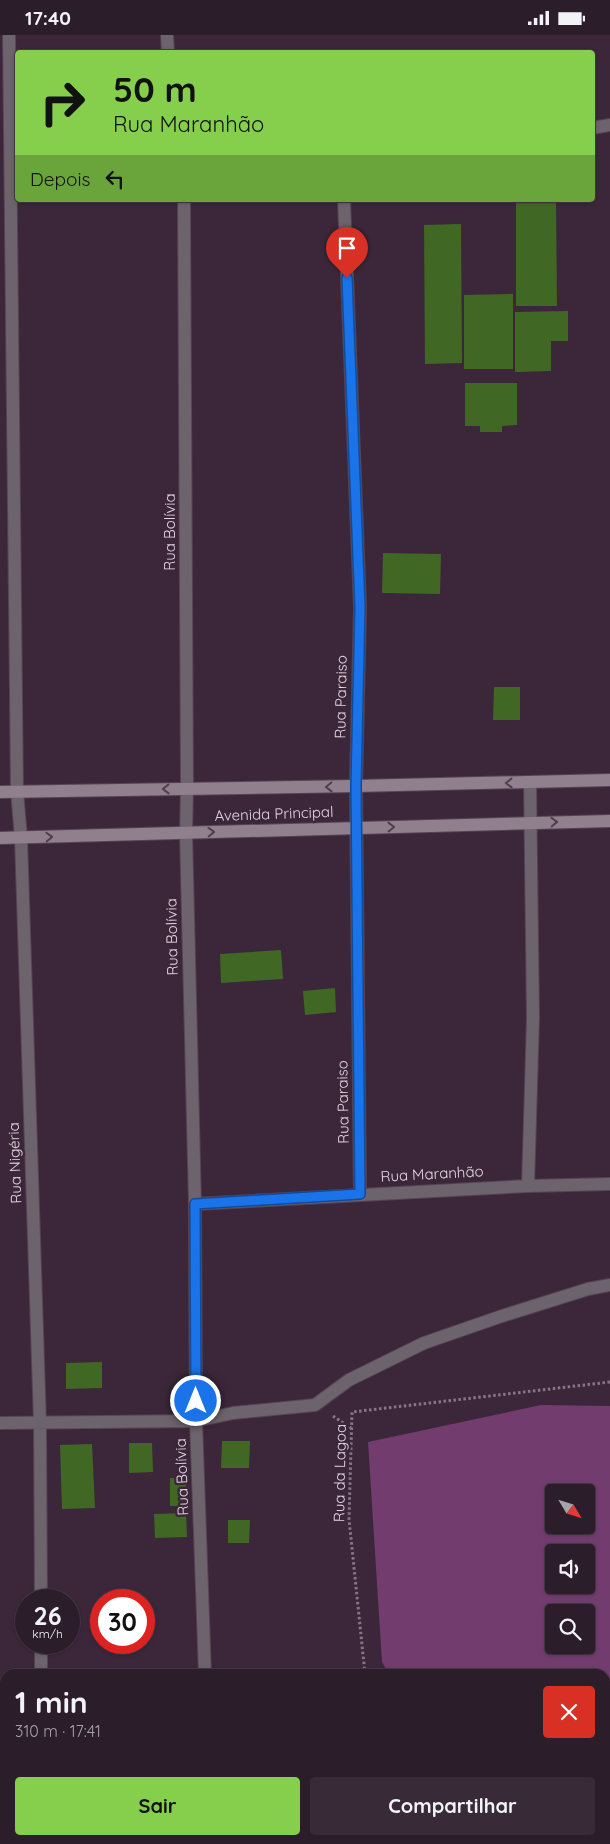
<!DOCTYPE html>
<html lang="pt">
<head>
<meta charset="utf-8">
<style>
  :root { --surface:#2c1d2b; --page:#382a37; --text:#f1f3f6; --muted:#a6a2a9; --line:#483b47; --accent:#85cf4c }
  body { margin:0; font-family:Quicksand,sans-serif; background:var(--page); color:var(--text); height:100vh; display:flex; flex-direction:column; font-size:19px; white-space:nowrap }
  * { box-sizing:border-box; margin:0 }
  p { font-size:16px; color:var(--muted) }
  .icon { flex:none; width:28px; height:28px; fill:none; stroke:currentColor; stroke-width:2; stroke-linecap:round; stroke-linejoin:round }
  .map { position:relative; flex:1; overflow:hidden }
  .sheet { position:absolute; left:0px; top:1634px; width:610px; height:176px; display:flex; flex-direction:column; background:var(--surface); border-radius:15px 15px 0 0; box-shadow:0 1px 4px #0004,0 0 0 1px var(--line) }
  .sheet>* { flex:none }
  .top-card { position:absolute; left:15px; top:15px; width:580px; height:152px; border-radius:5px; box-shadow:0 1px 4px #0004,0 0 0 1px var(--line); background:#85cf4c; color:#111; overflow:hidden }
  .needle { width:32px; rotate:128deg }
  .controls { position:absolute; left:545px; top:1449px; display:grid; gap:10px }
  .controls a { display:grid; place-items:center; width:50px; height:50px; border-radius:5px; background:var(--surface); box-shadow:0 1px 4px #0004,0 0 0 1px var(--line); font-size:25px }
  .speed { position:absolute; left:15px; top:1554px; display:flex; gap:10px; font-size:25px; font-weight:700; text-align:center }
  .speed>* { display:grid; place-content:center; width:65px; height:65px; border-radius:50%; background:var(--surface); box-shadow:0 1px 4px #0004,0 0 0 1px var(--line); line-height:1 }
  .speed small { font-size:12px; font-weight:400 }
  .speed .limit { border:8px solid #d22; background:#fff; color:#111 }
  .pin { position:absolute; display:grid; place-items:center; width:42px; height:42px; color:#fff; margin:-51px -21px; border-radius:50% 50% 50% 0; rotate:-45deg; box-shadow:0 0 5px #0007 }
  .pin .icon { rotate:45deg }
  .me { position:absolute; width:55px; margin:-28px; rotate:0deg; stroke-linejoin:round; filter:drop-shadow(0 0 4px #0008) }
  .turn { display:flex; align-items:center; gap:18px; height:105px; padding:0 15px; font-size:22px }
  .turn .icon { width:65px; height:65px; stroke-width:2.5 }
  .turn b { display:block; font-size:35px; line-height:42px }
  .then { display:flex; align-items:center; height:48px; padding:0 15px; background:#0003; gap:10px; font-size:19px }
  .round { display:grid; place-items:center; flex:none; width:52px; height:52px; border-radius:5px; background:var(--page) }
  .head { display:flex; align-items:center; justify-content:space-between; height:85px; padding:0 15px }
  h1 { font-size:30px; font-weight:800; line-height:38px }
  .button { display:flex; gap:10px; margin-top:auto; padding:10px 15px }
  .button a { flex:1; height:58px; border-radius:5px; background:var(--accent); color:#111; font-size:20px; font-weight:800; line-height:58px; text-align:center }
  .button a+a { background:var(--page); color:var(--text) }
  .status { display:flex; justify-content:space-between; align-items:center; height:35px; padding:0 25px; background:var(--surface); direction:ltr }
  .status svg { height:14px; fill:currentColor }
  .map>svg:first-child { display:block }
  .green { fill:#723c6f; fill-rule:evenodd }
  .building { fill:#416725 }
  .lines { fill:none; stroke-linecap:round; stroke-linejoin:round }
  .street-casing { stroke:#564354; stroke-width:14 }
  .secondary-casing { stroke:#564354; stroke-width:14 }
  .path { stroke:#867685; stroke-width:3; stroke-dasharray:2.5 2.5; stroke-linecap:butt }
  .street { stroke:#6d636c; stroke-width:12 }
  .secondary { stroke:#90808e; stroke-width:12 }
  .oneway { stroke:#503d4e }
  .route-casing { stroke:#114b97; stroke-width:12 }
  .route { stroke:#1a73e8; stroke-width:9 }
  .labels { text-anchor:middle; stroke-width:5; stroke-linejoin:round; paint-order:stroke }
  .street-label { font-size:15px; fill:#e1d5e0; stroke:#3b2739 }
</style>
</head>
<body>
<div class="status"><b>17:40</b><svg viewBox="0 0 49 12"><path d="M0 12V9h3v3zM5 12V6h3v6zM10 12V3h3v9zM15 12V0h3v12zM26 1h20v11H26zM47 4h2v5h-2z"/></svg></div>
<div class="map">
<svg width="610" height="1809" viewBox="0 0 610 1809">
  <rect width="100%" height="100%" fill="#3b2739"/>
  <path class="green" d="M541 1370 610 1371V1809H484L481 1805H605V1639H389L382 1627 368 1407ZM554 1458H586V1490H554ZM554 1518H586V1550H554ZM554 1578H586V1610H554Z"/>
  <path class="building" d="M516 165H556L557 271H516Z
    M461 189 462 328 425 329 424 190Z
    M513 259V334H464V260Z
    M568 276V306H551V336L515 337V277Z
    M465 348H517V390L502 391V397H480V391H465Z
    M383 518 441 519 440 559 382 558Z
    M494 652H520V685H493Z
    M281 915 283 944 221 948 220 919Z
    M335 953 336 977 305 980 303 956Z
    M102 1327V1353L66 1354V1328Z
    M222 1406H250L249 1433H221Z
    M129 1408H152L153 1437 129 1438Z
    M92 1409 95 1473 62 1474 60 1410Z
    M170 1443H186V1471H170Z
    M186 1478 187 1502 155 1503 154 1479Z
    M228 1485H250L249 1508H228Z"/>
  <g class="lines">
    <defs>
      <path id="street" d="M9 0 17 756 21 803 40 1388 41 1565
        M167 0 168 18
        M592 93 610 90
        M184 165 187 754 186 798 195 1169 196 1386 205 1639
        M344 165 360 572 356 751 360 1159
        M528 1151 533 983 530 747
        M195 1169 528 1151 610 1149
        M0 1388 196 1386 233 1378 315 1370 349 1345 424 1308 502 1281 588 1254 610 1250
        M41 1608V1639
        M46 1805V1809
        M212 1805V1809"/>
      <path id="secondary" d="M0 757 356 751 610 745
        M0 803 610 786"/>
    </defs>
    <use href="#street" class="street-casing"/>
    <use href="#secondary" class="secondary-casing"/>
    <path class="path" d="M333 1381 351 1393
      M365 1639 349 1484 352 1377 610 1347
      M440 1805 443 1809"/>
    <use href="#street" class="street"/>
    <use href="#secondary" class="secondary"/>
  </g>
  <defs><path id="oneway-chevron" d="M-2-3.5L2.5 0L-2 3.5" fill="none" stroke-width="1.6" stroke-linecap="round" stroke-linejoin="round" transform="scale(1.25)"/></defs>
  <g class="oneway">
    <use href="#oneway-chevron" transform="translate(509 748) rotate(179)"/>
    <use href="#oneway-chevron" transform="translate(329 752) rotate(179)"/>
    <use href="#oneway-chevron" transform="translate(166 754) rotate(179)"/>
    <use href="#oneway-chevron" transform="translate(554 787) rotate(-2)"/>
    <use href="#oneway-chevron" transform="translate(391 792) rotate(-1)"/>
    <use href="#oneway-chevron" transform="translate(211 797) rotate(-2)"/>
    <use href="#oneway-chevron" transform="translate(49 802) rotate(-2)"/>
  </g>
  <g class="lines">
    <defs>
      <path id="route" d="M196 1366 195 1169 360 1159 356 751 360 572 347 243"/>
    </defs>
    <use href="#route" class="route-casing"/>
    <use href="#route" class="route"/>
  </g>
  <g class="labels">
    <g class="street-label">
      <text transform="translate(170 497) rotate(-90)" y="5">Rua Bolívia</text>
      <text transform="translate(341 662) rotate(-89)" y="5">Rua Paraiso</text>
      <text transform="translate(274 779) rotate(-2)" y="5">Avenida Principal</text>
      <text transform="translate(172 902) rotate(-91)" y="5">Rua Bolívia</text>
      <text transform="translate(343 1067) rotate(-91)" y="5">Rua Paraiso</text>
      <text transform="translate(15 1128) rotate(-92)" y="5">Rua Nigéria</text>
      <text transform="translate(432 1139) rotate(-3)" y="5">Rua Maranhão</text>
      <text transform="translate(340 1438) rotate(-89)" y="5">Rua da Lagoa</text>
      <text transform="translate(182 1442) rotate(-92)" y="5">Rua Bolívia</text>
    </g>
  </g>
</svg>
<div class="controls">
<a><svg class="needle" viewBox="-14 -14 28 28"><path d="M0-13l5 13h-10z" fill="#e53935"/><path d="M0 13l5-13h-10z" fill="#a6a2a9"/></svg></a>
<a><svg class="icon" aria-label="sound" viewBox="0 0 24 24"><path d="M4 9h4l5-4v14l-5-4H4zM17 9q2 3 0 6"/></svg></a>
<a><svg class="icon" aria-label="search" viewBox="0 0 24 24"><circle cx="10" cy="10" r="6"/><path d="M15 15l6 6"/></svg></a>
</div>
<div class="speed"><div>26<small>km/h</small></div><div class="limit">30</div></div>
<div class="pin" style="left:347px;top:243px;background:#d93025"><svg class="icon" aria-label="arrive" viewBox="0 0 24 24"><path d="M6 21V4h12l-3 4 3 4H6"/></svg></div>
<svg class="me" style="left:196px;top:1366px" viewBox="-20 -20 40 40"><circle r="17" fill="#1a73e8" stroke="#fff" stroke-width="3"/><path d="M0-11L8 9 0 5-8 9z" fill="#fff"/></svg>
<div class="top-card">
<div class="turn"><svg class="icon" aria-label="right" viewBox="0 0 24 24"><path d="M7 20v-9h11M14 6l5 5-5 5"/></svg><div><b>50 m</b>Rua Maranhão</div></div>
<div class="then">Depois<svg class="icon" aria-label="left" viewBox="0 0 24 24"><path d="M17 20v-9H6M10 6l-5 5 5 5"/></svg></div>
</div>
<section class="sheet">
<div class="head"><div><h1>1 min</h1><p>310 m · 17:41</p></div><a class="round" style="background:#d93025;color:#fff"><svg class="icon" aria-label="close" viewBox="0 0 24 24"><path d="M6 6l12 12M18 6L6 18"/></svg></a></div>
<div class="button"><a>Sair</a><a>Compartilhar</a></div>
</section>
</div>
</body>
</html>
